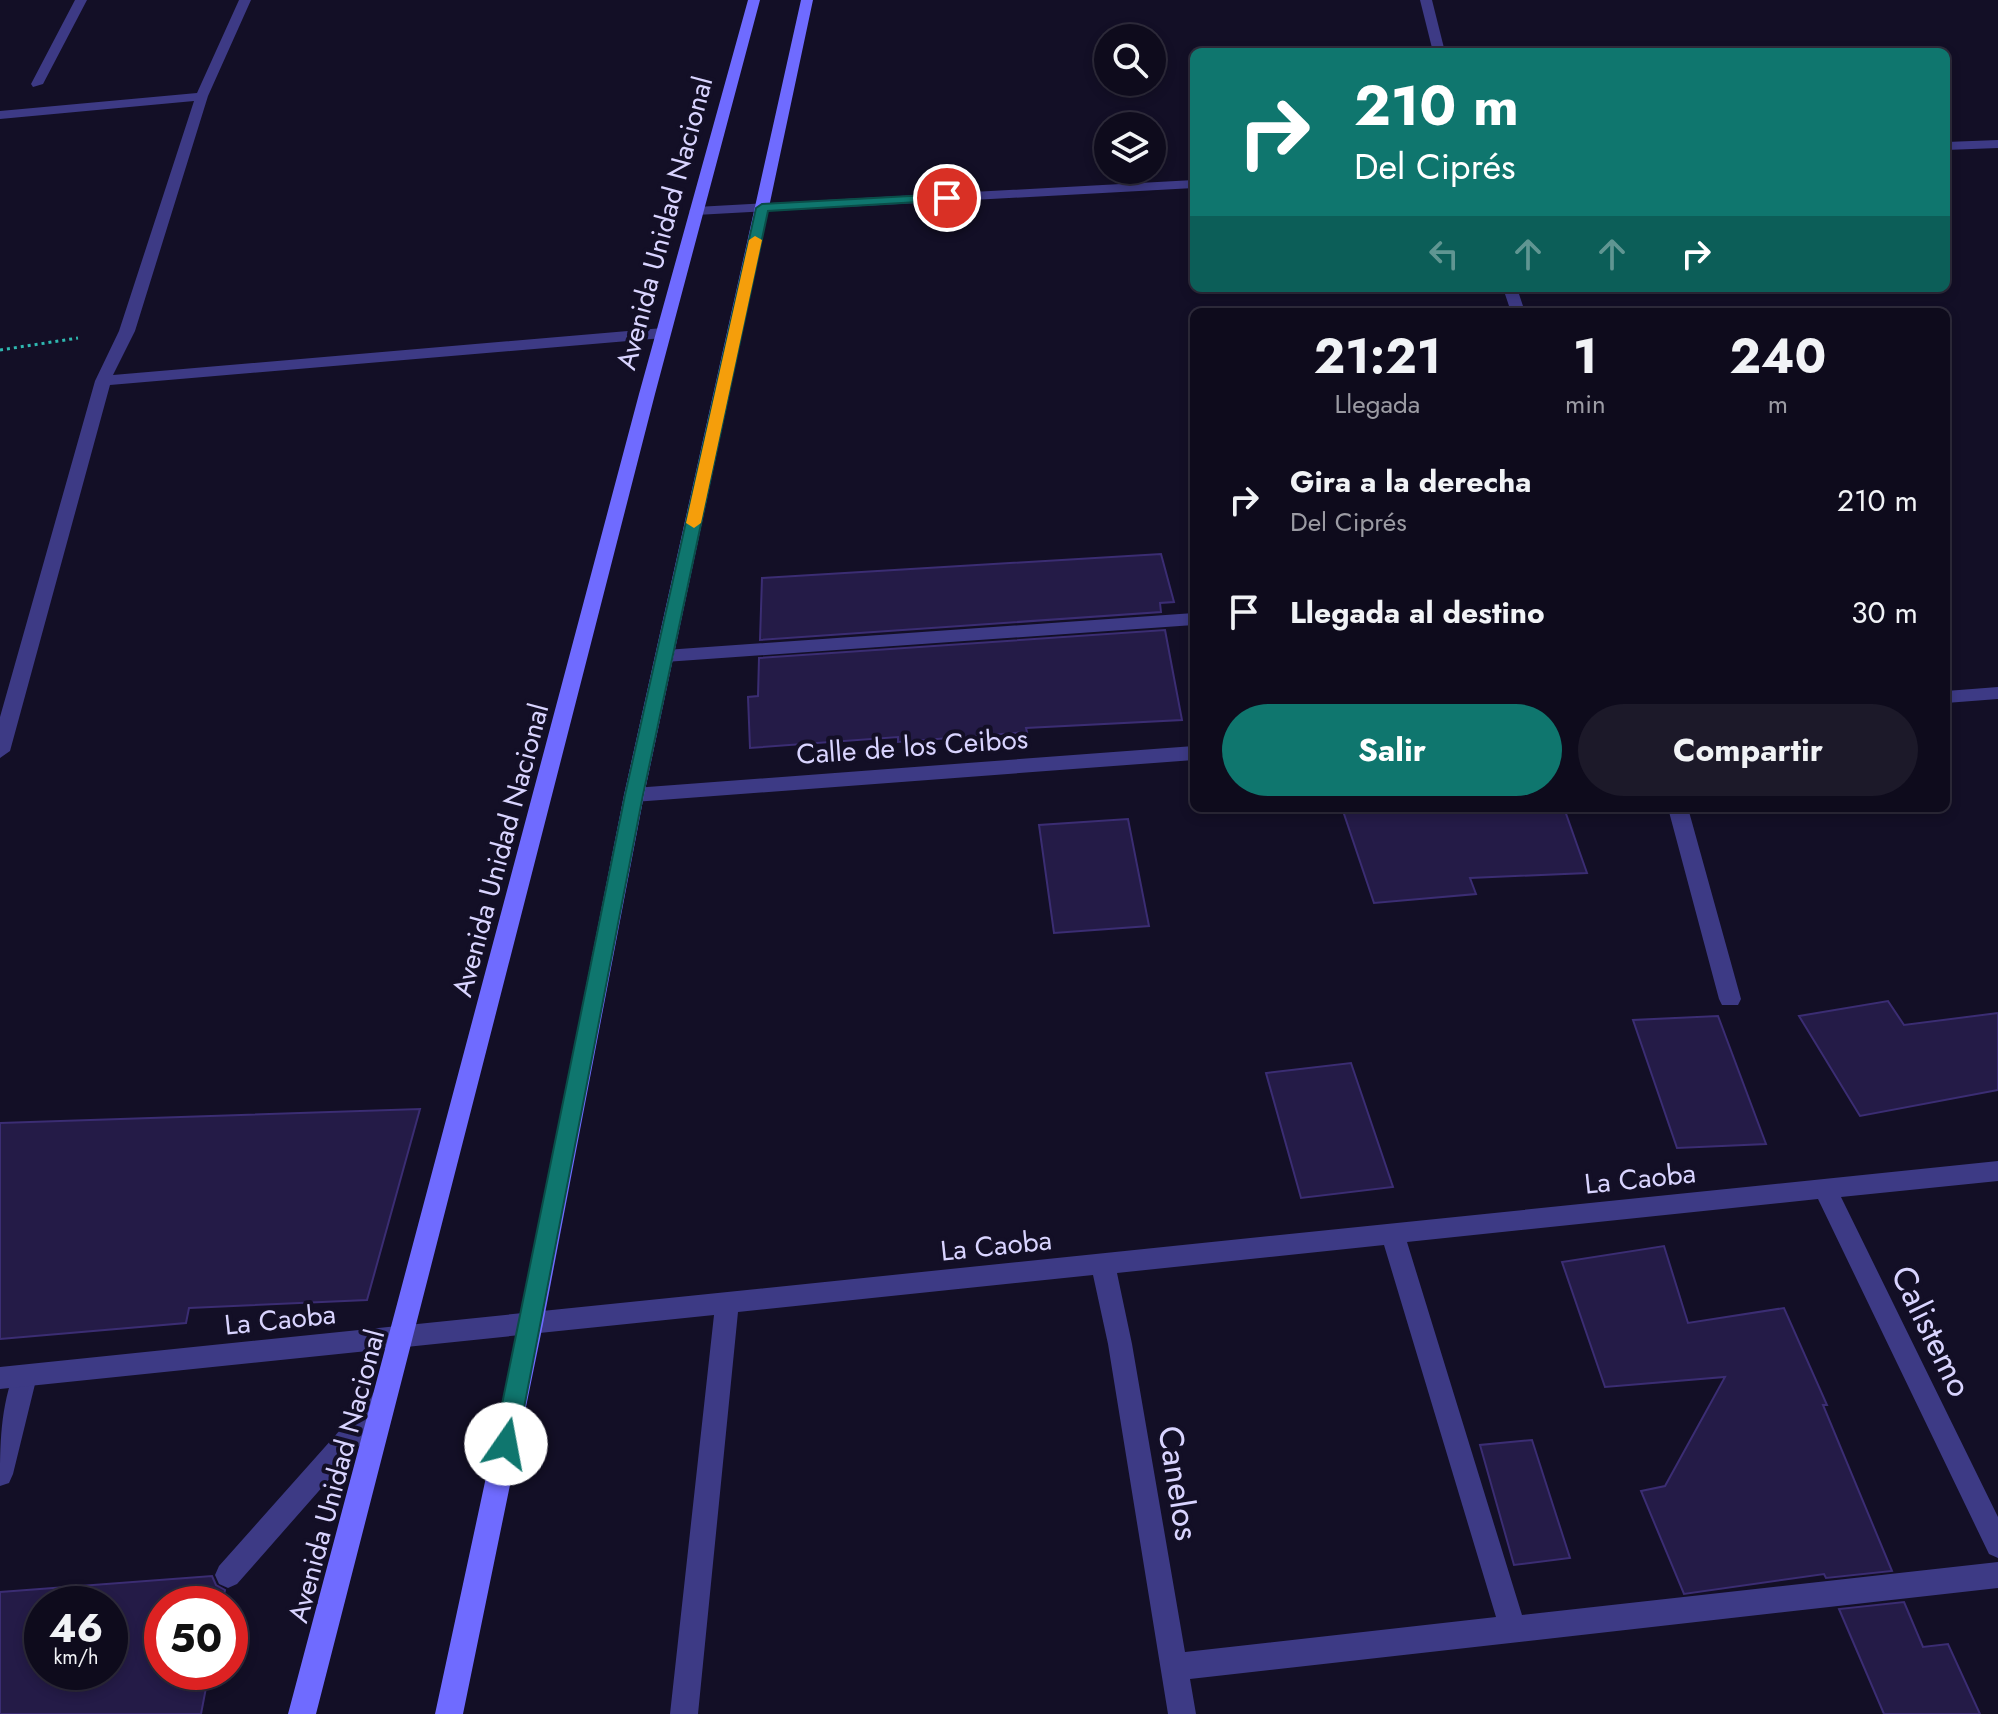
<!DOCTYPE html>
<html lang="es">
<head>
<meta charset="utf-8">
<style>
  :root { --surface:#0e0b1c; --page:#1c1929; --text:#f1f3f6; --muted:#9b9ba3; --line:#2e2b3b; --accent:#0f766e }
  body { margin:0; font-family:Jost,sans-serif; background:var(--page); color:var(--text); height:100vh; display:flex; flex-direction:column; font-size:30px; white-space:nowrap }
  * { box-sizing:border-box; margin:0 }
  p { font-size:26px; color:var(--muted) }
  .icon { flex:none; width:44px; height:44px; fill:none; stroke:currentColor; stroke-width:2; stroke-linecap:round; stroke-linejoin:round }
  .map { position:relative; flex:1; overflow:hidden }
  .details { position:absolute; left:1190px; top:308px; width:760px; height:504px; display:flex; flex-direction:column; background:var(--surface); border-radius:12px; box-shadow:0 4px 12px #0003,0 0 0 2px var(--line) }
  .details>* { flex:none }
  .banner { position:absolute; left:1190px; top:48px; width:760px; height:244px; border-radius:12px; box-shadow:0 4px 12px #0003,0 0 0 2px var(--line); background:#0f766e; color:#fff; overflow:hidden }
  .controls { position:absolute; left:1094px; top:24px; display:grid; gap:16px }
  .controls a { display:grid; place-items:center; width:72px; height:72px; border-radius:50%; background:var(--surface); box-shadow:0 4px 12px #0003,0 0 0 2px var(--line); font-size:40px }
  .speed { position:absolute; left:24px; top:1586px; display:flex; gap:16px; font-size:40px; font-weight:700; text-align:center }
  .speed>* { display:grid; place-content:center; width:104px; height:104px; border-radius:50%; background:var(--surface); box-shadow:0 4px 12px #0003,0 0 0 2px var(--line); line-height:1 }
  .speed small { font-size:20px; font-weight:400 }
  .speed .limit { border:12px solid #d22; background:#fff; color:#111 }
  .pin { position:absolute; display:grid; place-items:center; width:68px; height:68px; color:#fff; margin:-34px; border:4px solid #fff; border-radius:50%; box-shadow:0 2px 8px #0007 }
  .me { position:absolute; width:88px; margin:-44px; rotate:12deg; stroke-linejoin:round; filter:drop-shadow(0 0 6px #0008) }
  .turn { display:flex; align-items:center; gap:28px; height:168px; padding:0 32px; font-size:36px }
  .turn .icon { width:104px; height:104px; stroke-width:2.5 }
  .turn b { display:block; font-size:56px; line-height:68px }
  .lanes { display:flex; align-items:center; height:76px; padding:0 32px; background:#0003; justify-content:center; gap:40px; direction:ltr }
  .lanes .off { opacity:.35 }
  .eta { display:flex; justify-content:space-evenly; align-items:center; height:136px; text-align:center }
  .eta b { font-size:48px; font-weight:700; line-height:56px }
  .action { display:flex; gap:16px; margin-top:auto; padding:16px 32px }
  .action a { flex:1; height:92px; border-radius:48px; background:var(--accent); color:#fff; font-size:32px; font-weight:700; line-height:92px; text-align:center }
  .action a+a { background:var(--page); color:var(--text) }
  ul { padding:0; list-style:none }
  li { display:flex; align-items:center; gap:24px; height:112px; padding:0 32px }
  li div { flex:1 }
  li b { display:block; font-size:30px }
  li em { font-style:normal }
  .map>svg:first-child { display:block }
  .building { fill:#241b47; stroke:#3b2d73; stroke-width:2; fill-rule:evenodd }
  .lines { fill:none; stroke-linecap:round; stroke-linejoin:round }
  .path { stroke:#2fb8b0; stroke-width:3; stroke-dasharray:3 4; stroke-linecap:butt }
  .service { fill:#3d3a85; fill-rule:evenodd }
  .minor { fill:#3d3a85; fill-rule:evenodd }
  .secondary { fill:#6f6bff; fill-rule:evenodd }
  .route { fill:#0f766e; stroke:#0a4d48; stroke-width:2 }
  .slow { fill:#f59e0b }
  .labels { text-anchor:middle; stroke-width:8; stroke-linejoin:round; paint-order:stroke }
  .street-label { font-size:28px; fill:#d9d4ff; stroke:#130f26 }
  .near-street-label { font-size:34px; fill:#d9d4ff; stroke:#130f26 }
</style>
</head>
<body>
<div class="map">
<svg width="1998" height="1714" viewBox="0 0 1998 1714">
  <rect width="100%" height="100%" fill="#130f26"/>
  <path class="building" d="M1161 554 1174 602 1160 603 1161 612 760 640 762 578Z
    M1165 630 1182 720 1026 728 1027 732 898 742V737L750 748 748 697 758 696 759 658Z
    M1342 808H1564L1587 873 1470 878 1476 894 1374 903Z
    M1128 819 1149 926 1054 933 1039 825Z
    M1888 1001 1904 1025 1998 1013V1090L1860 1116 1799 1016Z
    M1718 1016 1766 1144 1677 1148 1633 1020Z
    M1351 1063 1393 1187 1301 1198 1266 1073Z
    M420 1109 367 1300 189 1308 186 1323 0 1339V1123Z
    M1664 1246 1688 1323 1784 1308 1827 1405H1823L1892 1571 1826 1578 1824 1574 1684 1594 1641 1491 1665 1486 1725 1377 1605 1387 1562 1262Z
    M1532 1440 1570 1558 1514 1565 1480 1445Z
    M212 1576 216 1585 225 1590 222 1604H162V1672H209L201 1714H0V1592ZM42 1604H110V1672H42Z
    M1904 1602 1923 1647 1948 1644 1980 1714H1884L1839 1609Z"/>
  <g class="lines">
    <path class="path" d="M0 350 78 338"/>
    <path class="service" d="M1668 808H1688L1741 999 1738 1005H1722L1719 999Z
      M25 1365 34 1368 37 1376 13 1474 9 1483 0 1486C0 1446 0 1406 16 1368Z
      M382 1389 391 1393 395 1401 391 1409 237 1584 228 1588 219 1584 215 1575 219 1566 373 1393Z"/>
    <path class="minor" d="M75 0H87L43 84 33 87 31 84Z
      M239 0H251L208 96 135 331 113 375 663 328 671 333 663 338 110 385 10 751 0 758V717L95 381 119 331 194 101 0 119V111L197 93Z
      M1420 0H1432L1445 52H1433Z
      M1998 140V148L1946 150V142Z
      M1194 180V188L696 215 689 211 696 207Z
      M1503 288H1517L1525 312H1511Z
      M1194 613V625L665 662 656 656 665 650Z
      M1998 687V699L1946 703V691Z
      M1194 746V760L634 802 624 795 634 788Z
      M1998 1161V1181L1841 1197 1998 1517V1558L1989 1554 1818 1199 1407 1242 1522 1615 1998 1562V1588L1190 1679 1196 1714H1168L1108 1344 1093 1275 738 1312 698 1714H670L714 1315 0 1389V1367ZM1384 1245 1496 1617 1185 1652 1132 1344 1117 1273Z"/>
    <path class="secondary" d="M748 0H760L655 394 316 1714H288L639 394Z
      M801 0H813L644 795 543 1324 463 1714H435L519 1324 624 795Z"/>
  </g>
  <path class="route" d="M947 194 952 195V200L768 211 643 795 517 1444 514 1451 506 1455 497 1451 494 1444 625 795 756 208 762 204Z"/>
  <path class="slow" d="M755 236 762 240 701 523 694 528 686 523 749 240Z"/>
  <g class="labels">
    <g class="street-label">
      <text transform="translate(664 223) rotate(-75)" y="10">Avenida Unidad Nacional</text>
      <text transform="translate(912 746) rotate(-4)" y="10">Calle de los Ceibos</text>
      <text transform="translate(500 850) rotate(-75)" y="10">Avenida Unidad Nacional</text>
      <text transform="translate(1640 1178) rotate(-6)" y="10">La Caoba</text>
      <text transform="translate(996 1245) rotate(-6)" y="10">La Caoba</text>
      <text transform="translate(280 1319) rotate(-6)" y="10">La Caoba</text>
      <text transform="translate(336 1476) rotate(-75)" y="10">Avenida Unidad Nacional</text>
    </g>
    <g class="near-street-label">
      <text transform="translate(1932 1331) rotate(64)" y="12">Calistemo</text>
      <text transform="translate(1179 1483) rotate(81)" y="12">Canelos</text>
    </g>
  </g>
</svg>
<div class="controls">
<a><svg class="icon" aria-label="search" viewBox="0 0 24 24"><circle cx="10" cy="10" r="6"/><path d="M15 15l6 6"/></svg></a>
<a><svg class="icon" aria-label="layers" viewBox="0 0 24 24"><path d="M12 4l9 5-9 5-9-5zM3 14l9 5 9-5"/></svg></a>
</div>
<div class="speed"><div>46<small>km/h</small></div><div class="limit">50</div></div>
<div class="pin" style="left:947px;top:198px;background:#d93025"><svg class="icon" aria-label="arrive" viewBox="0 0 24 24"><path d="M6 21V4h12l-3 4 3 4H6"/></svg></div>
<svg class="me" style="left:506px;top:1444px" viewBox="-20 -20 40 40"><circle r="19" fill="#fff"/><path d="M0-13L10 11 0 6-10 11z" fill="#0f766e"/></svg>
<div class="banner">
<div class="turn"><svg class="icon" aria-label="right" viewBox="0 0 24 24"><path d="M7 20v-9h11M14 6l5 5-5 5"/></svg><div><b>210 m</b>Del Ciprés</div></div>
<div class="lanes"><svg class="icon off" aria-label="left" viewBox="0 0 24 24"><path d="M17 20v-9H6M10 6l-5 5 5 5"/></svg><svg class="icon off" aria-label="ahead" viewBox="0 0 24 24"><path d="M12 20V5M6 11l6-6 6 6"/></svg><svg class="icon off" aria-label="ahead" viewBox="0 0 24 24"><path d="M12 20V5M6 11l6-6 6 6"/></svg><svg class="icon" aria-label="right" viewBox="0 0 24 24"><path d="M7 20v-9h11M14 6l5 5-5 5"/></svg></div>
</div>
<section class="details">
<div class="eta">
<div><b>21:21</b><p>Llegada</p></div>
<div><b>1</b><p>min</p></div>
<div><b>240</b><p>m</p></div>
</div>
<ul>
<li><svg class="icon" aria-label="right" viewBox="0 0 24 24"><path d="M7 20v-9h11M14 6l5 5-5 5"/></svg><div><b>Gira a la derecha</b><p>Del Ciprés</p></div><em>210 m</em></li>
<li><svg class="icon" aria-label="arrive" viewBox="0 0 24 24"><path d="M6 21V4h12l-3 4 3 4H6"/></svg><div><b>Llegada al destino</b></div><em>30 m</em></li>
</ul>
<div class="action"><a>Salir</a><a>Compartir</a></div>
</section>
</div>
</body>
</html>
